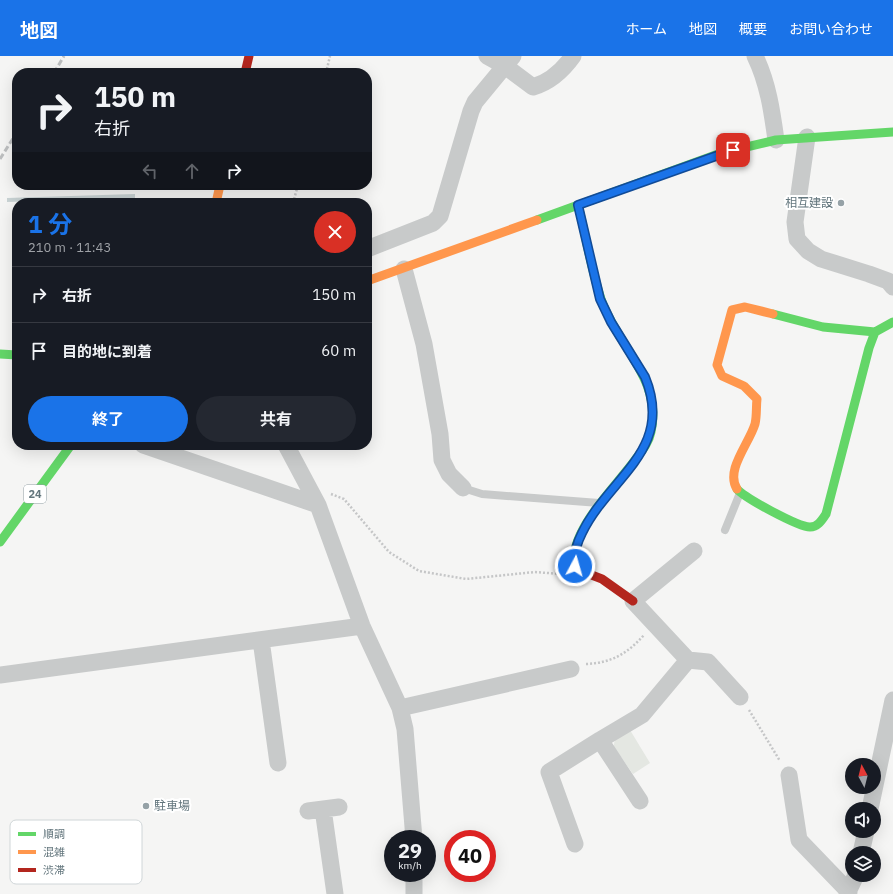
<!DOCTYPE html>
<html lang="ja">
<head>
<meta charset="utf-8">
<style>
  :root { --surface:#171b24; --page:#242831; --text:#f1f3f6; --muted:#9ea1a6; --line:#363941; --accent:#1a73e8 }
  body { margin:0; font-family:"IBM Plex Sans","Noto Sans JP",sans-serif; background:var(--page); color:var(--text); height:100vh; display:flex; flex-direction:column; font-size:15px; white-space:nowrap }
  * { box-sizing:border-box; margin:0 }
  p { font-size:13px; color:var(--muted) }
  .icon { flex:none; width:22px; height:22px; fill:none; stroke:currentColor; stroke-width:2; stroke-linecap:round; stroke-linejoin:round }
  .map { position:relative; flex:1; overflow:hidden }
  .sheet { position:absolute; left:12px; top:142px; width:360px; height:252px; display:flex; flex-direction:column; background:var(--surface); border-radius:16px; box-shadow:0 4px 16px #0002 }
  .sheet>* { flex:none }
  .top-card { position:absolute; left:12px; top:12px; width:360px; height:122px; border-radius:16px; box-shadow:0 4px 16px #0002; background:#171b24; color:var(--text); overflow:hidden }
  .needle { width:26px; rotate:353deg }
  .buttons { position:absolute; left:845px; top:702px; display:grid; gap:8px }
  .buttons a { display:grid; place-items:center; width:36px; height:36px; border-radius:50%; background:var(--surface); box-shadow:0 4px 16px #0002; font-size:20px }
  .speed { position:absolute; left:384px; top:774px; display:flex; gap:8px; font-size:20px; font-weight:700; text-align:center }
  .speed>* { display:grid; place-content:center; width:52px; height:52px; border-radius:50%; background:var(--surface); box-shadow:0 4px 16px #0002; line-height:1 }
  .speed small { font-size:10px; font-weight:400 }
  .speed .limit { border:6px solid #d22; background:#fff; color:#111 }
  .pin { position:absolute; display:grid; place-items:center; width:34px; height:34px; color:#fff; margin:-17px; border-radius:8px; box-shadow:0 2px 6px #0006 }
  .me { position:absolute; width:44px; margin:-22px; rotate:6deg; stroke-linejoin:round; filter:drop-shadow(0 0 3px #0008) }
  .turn { display:flex; align-items:center; gap:14px; height:84px; padding:0 16px; font-size:18px }
  .turn .icon { width:52px; height:52px; stroke-width:2.5 }
  .turn b { display:block; font-size:28px; line-height:34px }
  .lanes { display:flex; align-items:center; height:38px; padding:0 16px; background:#0003; justify-content:center; gap:20px; direction:ltr }
  .lanes .off { opacity:.35 }
  .round { display:grid; place-items:center; flex:none; width:42px; height:42px; border-radius:21px; background:var(--page) }
  .headline { display:flex; align-items:center; justify-content:space-between; height:68px; padding:0 16px }
  h1 { font-size:24px; font-weight:700; line-height:30px; color:var(--accent) }
  .action { display:flex; gap:8px; margin-top:auto; padding:8px 16px }
  .action a { flex:1; height:46px; border-radius:24px; background:var(--accent); color:#fff; font-size:16px; font-weight:700; line-height:46px; text-align:center }
  .action a+a { background:var(--page); color:var(--text) }
  ul { padding:0; list-style:none }
  li { display:flex; align-items:center; gap:12px; height:56px; padding:0 16px; border-top:1px solid var(--line) }
  li div { flex:1 }
  li b { display:block; font-size:15px }
  li em { font-style:normal }
  header { display:flex; align-items:center; gap:24px; box-sizing:border-box; height:56px; padding:0 20px; background:var(--accent); color:#fff }
  header strong { font-size:19px }
  nav { display:flex; gap:22px; margin-inline-start:auto; font-size:14px }
  .map>svg:first-child { display:block }
  .green { fill:#e4e7e2 }
  .water { fill:#c8d2d3 }
  .lines { fill:none; stroke-linecap:round; stroke-linejoin:round }
  .path { stroke:#c5c6c7; stroke-width:2.5; stroke-dasharray:2 2; stroke-linecap:butt }
  .lane { stroke:#c8caca; stroke-width:8 }
  .street { stroke:#c8caca; stroke-width:17 }
  .fast { stroke:#63d668; stroke-width:9 }
  .slow { stroke:#ff974d; stroke-width:9 }
  .jam { stroke:#b3261e; stroke-width:9 }
  .rail { stroke:#bdbfc0; stroke-width:3; stroke-dasharray:6 3; stroke-linecap:butt }
  .route-casing { stroke:#114b97; stroke-width:10 }
  .route { stroke:#1a73e8; stroke-width:7 }
  .poi-dot { fill:#96a2a7; stroke:#fff; stroke-width:1.5 }
  .labels { text-anchor:middle; stroke-width:4; stroke-linejoin:round; paint-order:stroke }
  .shield { fill:#fff; stroke:#929fa4; stroke-width:1 }
  .shield-label { font-size:11px; font-weight:bold; fill:#63767d }
  .poi-label { font-size:12px; fill:#63767d; stroke:#fff; text-anchor:end }
  .key { fill:#fff; stroke:#d0d6d8; stroke-width:1 }
  .key-label { font-size:11px; fill:#63767d }
</style>
</head>
<body>
<header>
<strong>地図</strong>
<nav><a>ホーム</a><a>地図</a><a>概要</a><a>お問い合わせ</a></nav>
</header>
<div class="map">
<svg width="893" height="838" viewBox="0 0 893 838">
  <rect width="100%" height="100%" fill="#f5f5f4"/>
  <path class="green" d="M630 674 650 707 633 718 614 691C613 681 622 678 630 674Z"/>
  <path class="water" d="M135 138V142L7 146V142Z"/>
  <g class="lines">
    <path class="path" d="M326 17 330 0
      M293 147 298 129
      M331 438 344 443 389 496 419 515 466 523 535 516 560 518
      M586 608C611 607 627 598 644 579
      M749 654 780 705"/>
    <path class="lane" d="M463 432 482 438 599 447
      M725 474 740 437"/>
    <path class="street" d="M487 0 505 10 533 31C550 26 563 14 573 0
      M755 0C768 27 772 55 776 84
      M807 81 795 166 797 183 808 195 821 203 869 218 888 225 893 231
      M367 193 433 167 440 160 471 55 475 46 513 0
      M404 213 424 288 440 378 442 404 449 418 463 432
      M143 389 318 449
      M286 389 318 449 362 570 400 652 405 673 414 783
      M694 495 633 545 688 604 708 606 740 641
      M261 584 278 707
      M0 619 362 570
      M400 652 571 613
      M789 719 799 784 849 836
      M640 745 600 684 642 659 688 604
      M323 753 335 838
      M870 753 893 644
      M308 755 339 751
      M575 788 549 716 600 684
      M861 797 866 775
      M414 817V838
      M847 838 856 819"/>
    <path class="fast" d="M578 149C586 180 591 213 601 243 616 288 663 324 651 376 649 387 641 396 635 404 616 430 576 468 574 501 574 505 577 511 579 515L589 518
      M537 164 721 97 776 84 893 76
      M773 258 823 271 875 276 893 266
      M0 298 17 299
      M737 433C745 442 798 471 810 471 818 471 822 464 826 458L869 292 875 276
      M0 486 71 389"/>
    <path class="slow" d="M216 147 220 129
      M367 225 537 164
      M737 433C725 414 749 388 755 368 757 360 756 351 757 343L744 330 722 320 717 309 732 254 745 251 773 258"/>
    <path class="jam" d="M245 17 249 0
      M589 518 602 523 633 545"/>
    <path class="rail" d="M54 17 64 0
      M0 103 17 76"/>
  </g>
  <g class="lines">
    <defs>
      <path id="route" d="M575 510C573 499 577 487 582 477 609 421 675 394 645 321L611 266 600 243 578 149 733 94"/>
    </defs>
    <use href="#route" class="route-casing"/>
    <use href="#route" class="route"/>
  </g>
  <g class="poi-dot">
    <circle cx="841" cy="147" r="4"/>
    <circle cx="146" cy="750" r="4"/>
  </g>
  <g class="labels">
    <rect class="shield" x="24" y="429" width="22" height="18" rx="3"/>
    <g class="shield-label">
      <text x="35" y="442">24</text>
    </g>
    <g class="poi-label">
      <text x="833" y="151">相互建設</text>
      <text x="154" y="754" text-anchor="start">駐車場</text>
    </g>
  </g>
  <rect x="10" y="764" width="132" height="64" rx="6" class="key"/>
  <rect x="18" y="776" width="18" height="4" fill="#63d668"/>
  <rect x="18" y="794" width="18" height="4" fill="#ff974d"/>
  <rect x="18" y="812" width="18" height="4" fill="#b3261e"/>
  <g class="key-label">
    <text x="43" y="782">順調</text>
    <text x="43" y="800">混雑</text>
    <text x="43" y="818">渋滞</text>
  </g>
</svg>
<div class="buttons">
<a><svg class="needle" viewBox="-14 -14 28 28"><path d="M0-13l5 13h-10z" fill="#e53935"/><path d="M0 13l5-13h-10z" fill="#9ea1a6"/></svg></a>
<a><svg class="icon" aria-label="sound" viewBox="0 0 24 24"><path d="M4 9h4l5-4v14l-5-4H4zM17 9q2 3 0 6"/></svg></a>
<a><svg class="icon" aria-label="layers" viewBox="0 0 24 24"><path d="M12 4l9 5-9 5-9-5zM3 14l9 5 9-5"/></svg></a>
</div>
<div class="speed"><div>29<small>km/h</small></div><div class="limit">40</div></div>
<div class="pin" style="left:733px;top:94px;background:#d93025"><svg class="icon" aria-label="arrive" viewBox="0 0 24 24"><path d="M6 21V4h12l-3 4 3 4H6"/></svg></div>
<svg class="me" style="left:575px;top:510px" viewBox="-20 -20 40 40"><circle r="17" fill="#1a73e8" stroke="#fff" stroke-width="3"/><path d="M0-11L8 9 0 5-8 9z" fill="#fff"/></svg>
<div class="top-card">
<div class="turn"><svg class="icon" aria-label="right" viewBox="0 0 24 24"><path d="M7 20v-9h11M14 6l5 5-5 5"/></svg><div><b>150 m</b>右折</div></div>
<div class="lanes"><svg class="icon off" aria-label="left" viewBox="0 0 24 24"><path d="M17 20v-9H6M10 6l-5 5 5 5"/></svg><svg class="icon off" aria-label="ahead" viewBox="0 0 24 24"><path d="M12 20V5M6 11l6-6 6 6"/></svg><svg class="icon" aria-label="right" viewBox="0 0 24 24"><path d="M7 20v-9h11M14 6l5 5-5 5"/></svg></div>
</div>
<section class="sheet">
<div class="headline"><div><h1>1 分</h1><p>210 m · 11:43</p></div><a class="round" style="background:#d93025;color:#fff"><svg class="icon" aria-label="close" viewBox="0 0 24 24"><path d="M6 6l12 12M18 6L6 18"/></svg></a></div>
<ul>
<li><svg class="icon" aria-label="right" viewBox="0 0 24 24"><path d="M7 20v-9h11M14 6l5 5-5 5"/></svg><div><b>右折</b></div><em>150 m</em></li>
<li><svg class="icon" aria-label="arrive" viewBox="0 0 24 24"><path d="M6 21V4h12l-3 4 3 4H6"/></svg><div><b>目的地に到着</b></div><em>60 m</em></li>
</ul>
<div class="action"><a>終了</a><a>共有</a></div>
</section>
</div>
</body>
</html>
